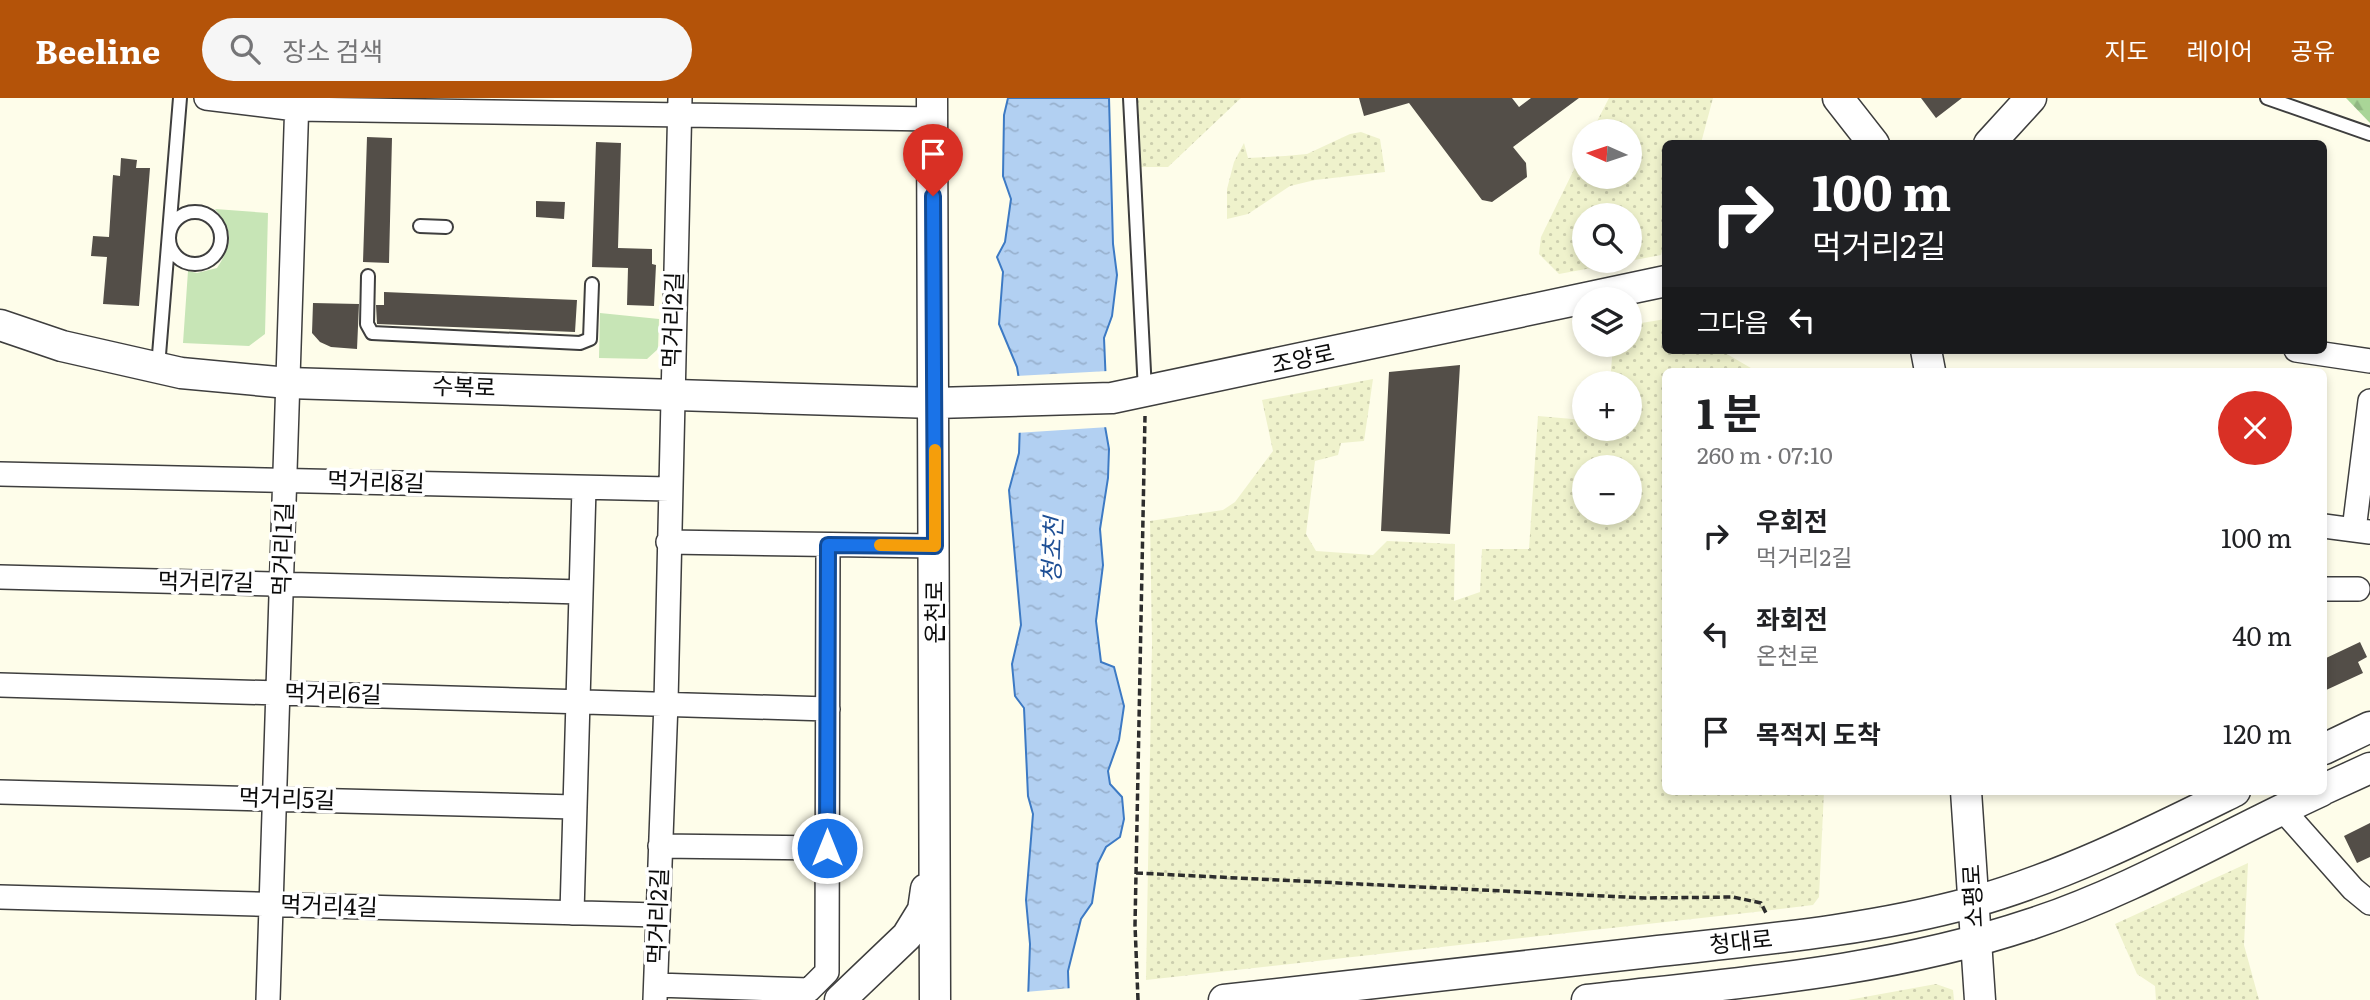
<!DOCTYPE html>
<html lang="ko">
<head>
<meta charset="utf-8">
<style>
  :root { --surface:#fff; --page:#f6f6f6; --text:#202124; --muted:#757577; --accent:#b45309 }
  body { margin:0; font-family:Literata,"Noto Sans KR",serif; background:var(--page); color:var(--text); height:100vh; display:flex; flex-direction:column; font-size:26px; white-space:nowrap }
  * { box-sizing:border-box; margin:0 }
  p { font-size:23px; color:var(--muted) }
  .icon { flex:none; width:38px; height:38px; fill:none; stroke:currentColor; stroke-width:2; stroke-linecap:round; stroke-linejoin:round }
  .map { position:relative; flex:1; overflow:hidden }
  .panel { position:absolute; left:1662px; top:270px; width:665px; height:427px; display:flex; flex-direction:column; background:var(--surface); border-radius:10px; box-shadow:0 4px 10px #0003 }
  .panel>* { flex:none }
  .guide { position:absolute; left:1662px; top:42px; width:665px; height:214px; border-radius:10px; box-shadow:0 4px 10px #0003; background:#202124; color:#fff; overflow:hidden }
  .needle { width:46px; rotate:273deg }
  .tools { position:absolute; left:1572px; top:21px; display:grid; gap:14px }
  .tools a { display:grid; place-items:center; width:70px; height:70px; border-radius:50%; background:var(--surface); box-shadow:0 4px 10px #0003; font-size:35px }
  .pin { position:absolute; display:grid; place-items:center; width:60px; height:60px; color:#fff; margin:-72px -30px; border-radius:50% 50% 50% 0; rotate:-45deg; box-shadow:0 0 7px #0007 }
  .pin .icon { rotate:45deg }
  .me { position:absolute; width:77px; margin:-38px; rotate:0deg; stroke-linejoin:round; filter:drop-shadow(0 0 5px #0008) }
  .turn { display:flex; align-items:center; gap:24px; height:147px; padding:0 35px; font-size:32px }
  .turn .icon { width:91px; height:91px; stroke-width:2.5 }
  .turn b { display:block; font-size:49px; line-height:60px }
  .then { display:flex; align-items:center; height:66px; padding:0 35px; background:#0003; gap:14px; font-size:26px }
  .round { display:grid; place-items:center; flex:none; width:74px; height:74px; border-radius:37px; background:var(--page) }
  .headline { display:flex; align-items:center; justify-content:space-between; height:119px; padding:0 35px }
  h1 { font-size:42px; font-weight:700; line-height:52px }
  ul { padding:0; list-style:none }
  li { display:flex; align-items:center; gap:21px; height:98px; padding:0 35px }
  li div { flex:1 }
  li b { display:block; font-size:26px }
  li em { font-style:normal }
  header { display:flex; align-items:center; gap:42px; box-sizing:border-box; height:98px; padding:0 35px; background:var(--accent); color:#fff }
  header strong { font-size:33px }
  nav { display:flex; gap:38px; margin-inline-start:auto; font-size:24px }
  .search { width:490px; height:63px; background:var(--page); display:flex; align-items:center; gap:18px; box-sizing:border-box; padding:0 24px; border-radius:38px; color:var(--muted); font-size:26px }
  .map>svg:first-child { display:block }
  .farmland { fill:url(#farmland-dots); fill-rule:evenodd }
  .forest { fill:url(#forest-firs) }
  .park { fill:#c7e5b6 }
  .water { fill:url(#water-ripples); stroke:#3d7ac4; stroke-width:2 }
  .pier { fill:#fefdea }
  .building { fill:#534e48 }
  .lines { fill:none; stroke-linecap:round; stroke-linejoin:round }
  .service-casing { stroke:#3e3e3e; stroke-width:16 }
  .minor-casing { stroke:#3e3e3e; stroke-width:26 }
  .tertiary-casing { stroke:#3e3e3e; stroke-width:33 }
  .path { stroke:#2d2d2d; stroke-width:3.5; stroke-dasharray:7 3.5; stroke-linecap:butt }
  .service { stroke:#fff; stroke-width:12 }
  .minor { stroke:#fff; stroke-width:23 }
  .tertiary { stroke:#fff; stroke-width:30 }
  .route-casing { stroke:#114b97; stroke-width:18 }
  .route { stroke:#1a73e8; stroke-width:12 }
  .slow { stroke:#f59e0b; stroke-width:12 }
  .labels { text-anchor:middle; stroke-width:7; stroke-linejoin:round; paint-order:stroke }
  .street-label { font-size:23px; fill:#0b0b0b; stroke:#fff }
  .water-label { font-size:24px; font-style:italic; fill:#1d4e94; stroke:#fff }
</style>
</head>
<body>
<header>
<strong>Beeline</strong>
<div class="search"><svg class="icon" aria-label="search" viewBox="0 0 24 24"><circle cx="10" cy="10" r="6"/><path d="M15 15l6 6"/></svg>장소 검색</div>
<nav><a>지도</a><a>레이어</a><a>공유</a></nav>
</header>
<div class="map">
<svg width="2370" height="902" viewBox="0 0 2370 902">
  <defs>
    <pattern id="farmland-dots" width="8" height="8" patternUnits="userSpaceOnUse" patternTransform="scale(1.75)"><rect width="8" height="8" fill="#eff2cc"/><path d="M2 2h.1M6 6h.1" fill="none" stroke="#ccceae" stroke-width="1.8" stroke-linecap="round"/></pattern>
    <pattern id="forest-firs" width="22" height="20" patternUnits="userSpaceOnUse" patternTransform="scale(1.75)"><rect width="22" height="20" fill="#a9d597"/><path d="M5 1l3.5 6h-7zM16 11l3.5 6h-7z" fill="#90b681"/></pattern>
    <pattern id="water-ripples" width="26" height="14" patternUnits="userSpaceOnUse" patternTransform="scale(1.75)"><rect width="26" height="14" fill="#b2d0f2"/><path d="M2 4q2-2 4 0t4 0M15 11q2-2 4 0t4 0" fill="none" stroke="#98b1ce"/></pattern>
  </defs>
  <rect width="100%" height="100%" fill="#fefdea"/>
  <path class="farmland" d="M1137 0H1241L1168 69H1141Z
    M1609 0H1713L1701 45 1666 46V139L1661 157 1629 163V117H1584V163H1629L1559 176 1539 156 1541 139 1584 51V79H1629V33H1592Z
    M1361 34 1380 41 1385 74 1315 82 1290 88 1248 116 1227 121V91L1234 64 1244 45 1248 60 1285 58 1307 56 1350 36Z
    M1666 221V252H1720L1756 273H1666V693H1824L1819 799 1813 807 1755 814 1146 882 1152 545 1150 423 1223 412 1235 404 1273 353 1262 302 1373 281 1364 343 1341 345 1338 357 1315 363 1306 436 1316 453 1373 457 1387 443 1455 446 1454 503 1480 494 1482 451H1529L1538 318 1584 322V331H1629V285H1610L1613 247H1629V227ZM1584 369H1629V415H1584Z
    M2248 765 2244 847 2259 902H2156L2155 888 2137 876 2115 826Z
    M1936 886 1953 892 1954 902H1848Z"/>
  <path class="forest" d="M2346 0H2370V25Z"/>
  <path class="park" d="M215 111 268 115 265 236 249 248 183 245 188 173 197 175 217 170C233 145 234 134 215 111Z
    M600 215 659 221 658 251 647 261 599 260Z"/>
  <path class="water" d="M1008 0H1109L1113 146 1117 177 1112 218 1104 240 1106 287 1103 317 1109 351 1108 380 1100 431 1103 467 1096 523 1101 564 1114 569 1124 608 1119 642 1108 673 1110 686 1122 699 1124 721 1120 739 1106 749 1098 765 1092 805 1081 821 1068 873 1069 902H1028L1030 846 1026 802 1033 716 1028 698 1024 610 1015 598 1012 566 1021 527 1009 392 1019 355 1021 294 1017 269 999 226 1003 174 997 159 1005 144 1011 101 1003 78 1004 17Z"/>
  <path class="pier" d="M1108 273 1109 329 1015 335 1018 311 1015 278Z
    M1072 890 1073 902H1025V894Z"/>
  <path class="building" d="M1359 0H1512L1519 9 1531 0H1579L1513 49 1526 65 1527 79 1492 104 1482 102 1409 5 1364 18Z
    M1921 0H1962L1936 20Z
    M367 39 392 40 389 165 363 164Z
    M596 44 621 45 618 150 652 151V166L656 167 654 208 627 207 628 170 592 169Z
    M121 60 137 62 136 70H150L139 208 103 206 107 159 91 158 93 138 109 139 113 77 120 78Z
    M536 103 565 104 564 121 536 119Z
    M384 194 577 202 575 234 377 226 376 207H384Z
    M313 205 359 206 357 251 331 249 320 244 312 235Z
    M1460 267 1450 436 1381 433 1389 274Z
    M2360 544 2367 559 2358 564 2363 575 2324 593V561Z
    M2370 725V759L2357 765 2344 738Z"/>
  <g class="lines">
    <defs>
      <path id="service" d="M1130 0 1145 293
        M2267 0 2370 36
        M169 140a26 26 0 1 1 52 0a26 26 0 1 1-52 0Z
        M420 128 446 129
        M368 178 367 226 372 235 580 245 590 241 592 186
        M158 269 180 0"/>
      <path id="minor" d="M206 0 296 11 932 21
        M2296 252 2370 263
        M0 376 669 391
        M2324 428 2370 434
        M2354 432 2370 303
        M668 444 935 448
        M0 479 581 494
        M2324 491H2358
        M0 587 828 611
        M0 694 574 709
        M2282 711 2353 791 2370 805
        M660 748 827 750
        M0 799 657 817
        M572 815 584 390
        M656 887 809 892 827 874 828 447
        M268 902 297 0
        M655 902 666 604 680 0"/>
      <path id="tertiary" d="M932 0 935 902
        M1838 0 1874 46
        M1989 46 2031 0
        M0 227 62 248 181 275 288 285 935 305 1112 300 1666 183
        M1926 252 1930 273
        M2324 651 2370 629
        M2324 691 2370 670
        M1966 693 1980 902
        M840 902 907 838 923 812 926 791
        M1224 902C1366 886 1508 870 1650 854 1758 842 1868 833 1973 804 2065 778 2150 735 2235 693
        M1587 902C1736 885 1888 874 2031 826 2132 793 2225 737 2321 693"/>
    </defs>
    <use href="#service" class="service-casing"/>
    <use href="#minor" class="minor-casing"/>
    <use href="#tertiary" class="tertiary-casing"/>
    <path class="path" d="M1136 775 1645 800 1733 799 1761 805 1767 817
      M1138 902 1135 827 1145 318"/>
    <use href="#service" class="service"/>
    <use href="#minor" class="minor"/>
    <use href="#tertiary" class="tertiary"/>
  </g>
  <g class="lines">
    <defs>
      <path id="route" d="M827 750 828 447 935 448 933 98"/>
    </defs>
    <use href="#route" class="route-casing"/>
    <use href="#route" class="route"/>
    <path class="slow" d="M880 447 935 448V352"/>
  </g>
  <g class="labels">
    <g class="street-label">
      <text transform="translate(673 222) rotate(-88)" y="8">먹거리2길</text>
      <text transform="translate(1303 261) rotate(-12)" y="8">조양로</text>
      <text transform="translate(464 289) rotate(2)" y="8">수복로</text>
      <text transform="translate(376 384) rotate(2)" y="8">먹거리8길</text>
      <text transform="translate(283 451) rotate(-88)" y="8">먹거리1길</text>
      <text transform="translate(206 484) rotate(1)" y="8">먹거리7길</text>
      <text transform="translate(935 514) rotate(-90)" y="8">온천로</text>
      <text transform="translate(333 596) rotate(1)" y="8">먹거리6길</text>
      <text transform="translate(287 701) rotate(2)" y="8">먹거리5길</text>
      <text transform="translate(1973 798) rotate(-93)" y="8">소평로</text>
      <text transform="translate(329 808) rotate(2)" y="8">먹거리4길</text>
      <text transform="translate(658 818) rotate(-88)" y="8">먹거리2길</text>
      <text transform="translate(1741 844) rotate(-6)" y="8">청대로</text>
    </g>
    <g class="water-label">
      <text transform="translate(1053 452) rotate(-88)" y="8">청초천</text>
    </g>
  </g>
</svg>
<div class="tools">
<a><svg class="needle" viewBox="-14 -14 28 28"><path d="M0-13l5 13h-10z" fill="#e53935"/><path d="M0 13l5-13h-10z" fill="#757577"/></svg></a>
<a><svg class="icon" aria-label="search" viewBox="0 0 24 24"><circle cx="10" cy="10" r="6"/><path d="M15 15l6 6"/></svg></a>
<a><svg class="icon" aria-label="layers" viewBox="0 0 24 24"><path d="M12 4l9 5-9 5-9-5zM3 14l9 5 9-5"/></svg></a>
<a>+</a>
<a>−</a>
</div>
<div class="pin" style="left:933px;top:98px;background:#d93025"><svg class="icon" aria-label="arrive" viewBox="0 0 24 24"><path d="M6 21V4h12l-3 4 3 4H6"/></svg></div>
<svg class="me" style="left:827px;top:750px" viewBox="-20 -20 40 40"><circle r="17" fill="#1a73e8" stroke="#fff" stroke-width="3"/><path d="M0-11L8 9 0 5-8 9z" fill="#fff"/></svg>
<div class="guide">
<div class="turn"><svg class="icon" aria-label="right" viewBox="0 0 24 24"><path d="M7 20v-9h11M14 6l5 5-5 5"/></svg><div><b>100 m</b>먹거리2길</div></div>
<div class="then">그다음<svg class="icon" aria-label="left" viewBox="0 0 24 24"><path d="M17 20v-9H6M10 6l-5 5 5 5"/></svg></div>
</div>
<section class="panel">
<div class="headline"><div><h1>1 분</h1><p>260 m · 07:10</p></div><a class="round" style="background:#d93025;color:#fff"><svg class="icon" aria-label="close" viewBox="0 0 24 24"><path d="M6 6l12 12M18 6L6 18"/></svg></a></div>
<ul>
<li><svg class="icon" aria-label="right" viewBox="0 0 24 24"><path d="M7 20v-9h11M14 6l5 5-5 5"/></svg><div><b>우회전</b><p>먹거리2길</p></div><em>100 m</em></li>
<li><svg class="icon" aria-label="left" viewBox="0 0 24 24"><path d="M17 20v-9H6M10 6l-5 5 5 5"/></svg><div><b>좌회전</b><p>온천로</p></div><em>40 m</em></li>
<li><svg class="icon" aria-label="arrive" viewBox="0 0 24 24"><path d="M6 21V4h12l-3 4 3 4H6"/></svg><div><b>목적지 도착</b></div><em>120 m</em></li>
</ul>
</section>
</div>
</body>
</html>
